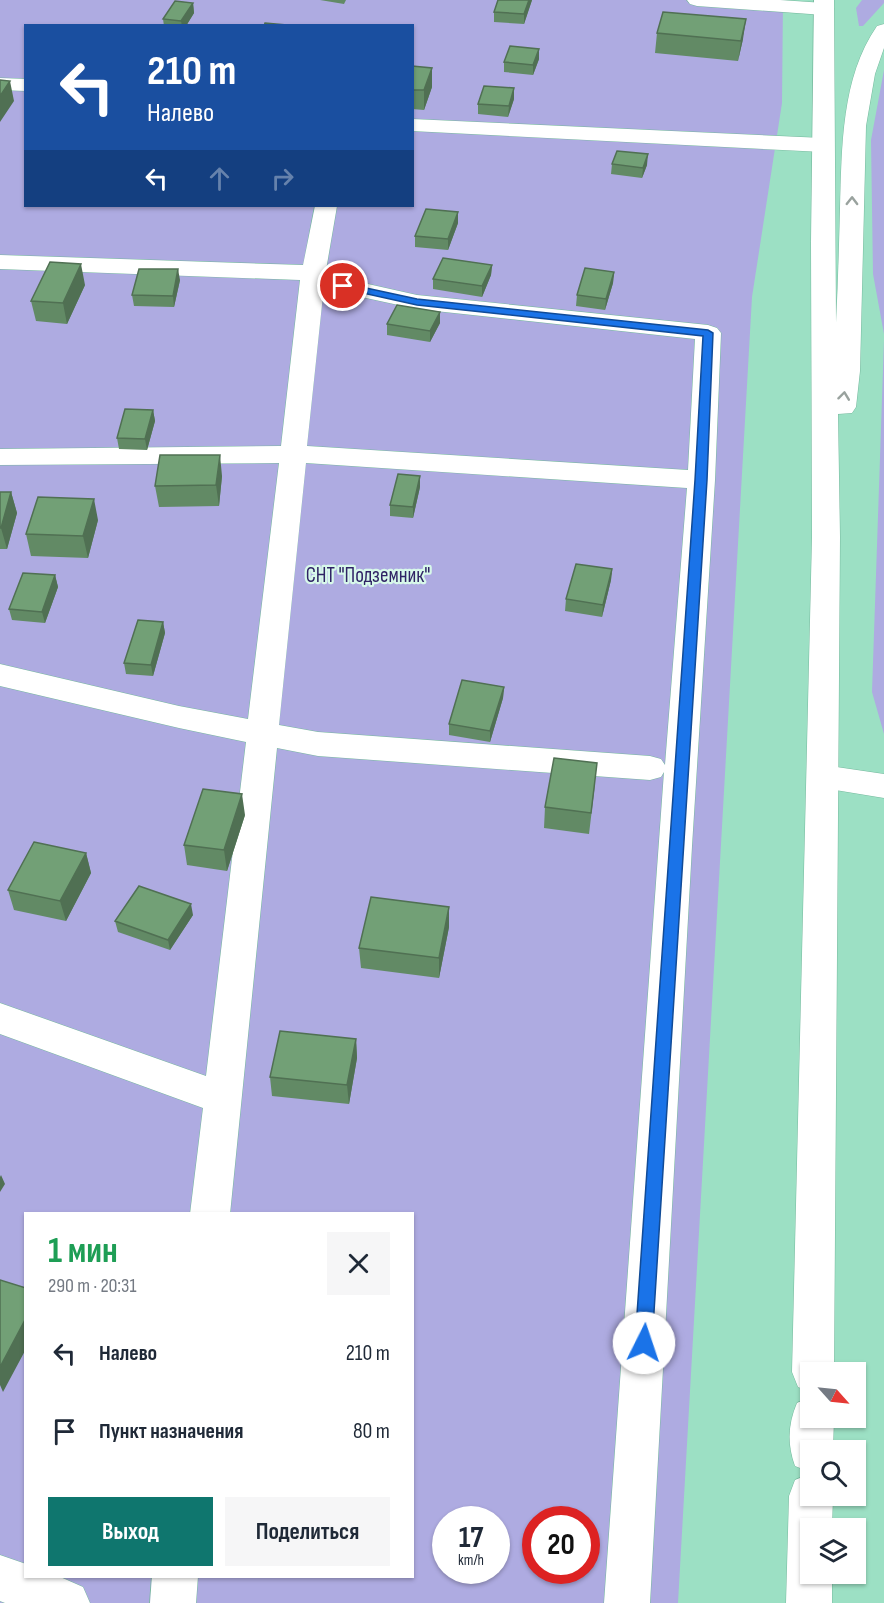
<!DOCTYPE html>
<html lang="ru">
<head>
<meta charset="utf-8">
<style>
  :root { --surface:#fff; --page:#f6f6f7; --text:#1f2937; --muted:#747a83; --accent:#0f766e }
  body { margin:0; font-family:"Sofia Sans Condensed",sans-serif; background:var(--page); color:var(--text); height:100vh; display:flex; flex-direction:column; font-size:22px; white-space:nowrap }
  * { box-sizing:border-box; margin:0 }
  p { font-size:20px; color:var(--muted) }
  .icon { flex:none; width:33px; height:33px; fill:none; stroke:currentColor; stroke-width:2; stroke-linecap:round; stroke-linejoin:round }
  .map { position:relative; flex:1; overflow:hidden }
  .details { position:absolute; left:24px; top:1212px; width:390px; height:366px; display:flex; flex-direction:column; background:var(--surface); border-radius:0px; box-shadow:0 2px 4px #0004 }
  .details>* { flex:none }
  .guide { position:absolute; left:24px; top:24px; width:390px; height:183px; border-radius:0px; box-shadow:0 2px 4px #0004; background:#1a4fa0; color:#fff; overflow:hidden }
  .needle { width:39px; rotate:117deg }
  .buttons { position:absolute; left:800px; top:1362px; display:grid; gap:12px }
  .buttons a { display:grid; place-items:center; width:66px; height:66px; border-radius:0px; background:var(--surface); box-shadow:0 2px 4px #0004; font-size:30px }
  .speed { position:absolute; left:432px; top:1506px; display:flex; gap:12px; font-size:30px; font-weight:700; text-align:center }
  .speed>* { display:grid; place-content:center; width:78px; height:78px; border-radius:50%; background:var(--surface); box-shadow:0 2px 4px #0004; line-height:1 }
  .speed small { font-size:15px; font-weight:400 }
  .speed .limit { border:9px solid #d22; background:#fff; color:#111 }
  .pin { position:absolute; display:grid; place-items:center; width:51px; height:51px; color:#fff; margin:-26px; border:3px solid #fff; border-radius:50%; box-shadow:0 2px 6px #0007 }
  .me { position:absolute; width:66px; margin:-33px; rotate:4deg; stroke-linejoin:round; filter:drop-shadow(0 0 4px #0008) }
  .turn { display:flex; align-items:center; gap:21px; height:126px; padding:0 24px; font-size:27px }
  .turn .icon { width:78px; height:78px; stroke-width:2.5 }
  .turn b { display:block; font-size:42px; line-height:51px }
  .lanes { display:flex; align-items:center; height:57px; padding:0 24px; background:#0003; justify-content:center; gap:30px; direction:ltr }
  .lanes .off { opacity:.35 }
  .round { display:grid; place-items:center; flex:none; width:63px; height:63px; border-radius:0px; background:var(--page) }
  .overview { display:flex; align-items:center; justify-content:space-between; height:102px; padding:0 24px }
  h1 { font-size:36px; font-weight:700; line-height:45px; color:#1e9e55 }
  .primary-button { display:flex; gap:12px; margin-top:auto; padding:12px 24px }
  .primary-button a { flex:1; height:69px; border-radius:0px; background:var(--accent); color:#fff; font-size:24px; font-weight:700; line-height:69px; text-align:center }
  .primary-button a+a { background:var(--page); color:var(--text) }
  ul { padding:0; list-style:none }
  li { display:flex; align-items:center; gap:18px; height:78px; padding:0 24px }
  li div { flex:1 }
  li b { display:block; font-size:22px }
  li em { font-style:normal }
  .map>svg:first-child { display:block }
  .green { fill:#aeabe1; fill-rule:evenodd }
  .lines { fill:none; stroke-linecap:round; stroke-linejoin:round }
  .minor-casing { stroke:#76b99e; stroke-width:1 }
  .major-casing { stroke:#76b99e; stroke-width:1 }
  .minor { fill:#fff; fill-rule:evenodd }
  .major { fill:#fff; fill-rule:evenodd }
  .wall { fill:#628a65 }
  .shaded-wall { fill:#507053 }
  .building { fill:#72a076; stroke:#507053; stroke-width:1.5 }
  .oneway { stroke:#99a29e }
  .route { fill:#1a73e8; stroke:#114b97; stroke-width:1.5 }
  .labels { text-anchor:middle; stroke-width:4.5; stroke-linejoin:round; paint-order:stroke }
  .park-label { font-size:21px; fill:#2f2365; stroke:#d8f9ea }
</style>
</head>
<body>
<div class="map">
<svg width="884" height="1603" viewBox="0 0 884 1603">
  <rect width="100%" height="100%" fill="#9ce0c4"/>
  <path class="green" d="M0 0H783L782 103 752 297 678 1603H0ZM26 26H412V206H26ZM26 1214H412V1576H26ZM446 1520H496V1570H446ZM536 1520H586V1570H536Z
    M862 0H884V3L863 26H859L856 8Z
    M884 70V334L873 274 871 140Z
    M884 340V734L872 692Z"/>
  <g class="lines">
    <defs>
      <path id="minor" d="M687 0H780L824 3 831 5 834 9 831 13 824 15 697 6 690 4Z
        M0 78 26 79V91L0 90Z
        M412 119 823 138 831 140 834 145 831 150 823 152 412 131Z
        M315 206H337L326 270 350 280 417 295 708 325 717 328 721 333 715 480 692 846 650 1603H604L664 772 661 777 650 780 318 756 277 748 230 1214H190L203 1108 0 1034V1003L206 1076 246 742 179 728 0 686V664L179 706 248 719 279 463 0 465V449L281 446 300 280 0 269V255L303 265ZM324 286 343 293 417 309 695 339 688 470 307 446ZM306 463 687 488 665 765 661 759 650 756 318 732 279 725Z
        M823 765 884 774V798L811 786 807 777 811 768Z
        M0 1555 26 1564V1576H58L83 1587 90 1603H5L0 1601Z
        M152 1576H198L196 1603H150Z"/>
      <path id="major" d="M814 0H834L836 323C838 285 839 246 840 208 842 147 841 78 877 26L884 24V48L875 74 866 126 860 371 856 407 852 413 838 414 840 537 834 1372H810V1392L798 1387 792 1372 812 537 811 242Z
        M810 1397V1418H834L833 1450H810V1472L795 1466C787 1444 788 1424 797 1403Z
        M810 1474V1496H833L832 1528H810V1574H832V1603H786L789 1496 795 1480Z"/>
    </defs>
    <use href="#minor" class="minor-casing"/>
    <use href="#major" class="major-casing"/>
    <use href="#minor" class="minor"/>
    <use href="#major" class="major"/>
  </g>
  <path class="wall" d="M320 0H346L344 4Z
    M532 0 524 24 494 22V12Z
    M193 3 194 13 186 26H164L163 19Z
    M657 33 743 39 738 61 655 53Z
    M539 59 533 75 504 72V62Z
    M412 66 432 87 424 110 412 109Z
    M514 99 508 117 478 114V104Z
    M612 164 647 165 642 178 611 174Z
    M458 223 448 250 415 247V236Z
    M492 265 491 275 482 297 433 289V279Z
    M614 272 613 283 605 310 576 306 577 295Z
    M180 280 174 307 134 306 132 295Z
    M85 285 67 324 36 321 31 301Z
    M440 312V323L430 342 387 335V324Z
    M153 410 155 421 147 450 119 449 117 438Z
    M222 476 219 506 159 507 155 486Z
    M420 487 413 518 390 516V505Z
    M0 492H11L17 513 7 549H0Z
    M98 520 88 558 31 556 26 534Z
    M612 569 611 580 602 617 565 611 566 599Z
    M55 575 58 587 45 623 12 620 9 609Z
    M163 622 165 633 153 676 126 674 124 663Z
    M504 687 503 698 490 742 449 735V724Z
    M595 784 589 834 544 828 545 807Z
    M245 815 227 871 187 865 184 845Z
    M86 853 91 873 66 921 14 910 8 890Z
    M193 915 170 950 118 932 115 921Z
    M449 927 439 978 361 968 359 948Z
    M356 1039 357 1058 349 1104 272 1096 270 1077Z"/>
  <path class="shaded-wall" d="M529 0H532L524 24V14Z
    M193 3 194 13 186 26H182L181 21Z
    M746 19 743 39 738 61 741 41Z
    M539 49V59L533 75V65Z
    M432 68V87L424 110V90Z
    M10 81 14 101 0 122V96Z
    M514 88V99L508 117 509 106Z
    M648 154 647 165 642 178 643 168Z
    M458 212V223L448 250V239Z
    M81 264 85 285 67 324 63 303Z
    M492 265 491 275 482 297V286Z
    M178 269 180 280 174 307 173 296Z
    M614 272 613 283 605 310 606 299Z
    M440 312V323L430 342V331Z
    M153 410 155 421 147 450 145 439Z
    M220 455 222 476 219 506 216 485Z
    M420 476V487L413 518V507Z
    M11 492 17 513 7 549 1 528Z
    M94 499 98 520 88 558 83 536Z
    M612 569 611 580 602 617 603 605Z
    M55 575 58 587 45 623 42 612Z
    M163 622 165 633 153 676 151 665Z
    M504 687 503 698 490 742V731Z
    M242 794 245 815 227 871 224 850Z
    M86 853 91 873 66 921 60 901Z
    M191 904 193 915 170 950 168 940Z
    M449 907V927L439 978V958Z
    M356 1039 357 1058 349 1104 347 1085Z
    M1 1175 5 1184 0 1192V1177Z
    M26 1318V1349L3 1392 0 1385V1367Z"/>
  <path class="building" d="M498 0H529L524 14 494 12Z
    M175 1 193 3 181 21 163 19Z
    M663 12 746 19 741 41 657 33Z
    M265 23 298 26H264Z
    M510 46 539 49 533 65 504 62Z
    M412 66 432 68 424 90H412Z
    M0 80 10 81 0 96Z
    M484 86 514 88 509 106 478 104Z
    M617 151 648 154 643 168 612 164Z
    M426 209 458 212 448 239 415 236Z
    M443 258 492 265 482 286 433 279Z
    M50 262 81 264 63 303 31 301Z
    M585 268 614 272 606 299 577 295Z
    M139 269H178L173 296 132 295Z
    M397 305 440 312 430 331 387 324Z
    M125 409 153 410 145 439 117 438Z
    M160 455H220L216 485 155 486Z
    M398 474 420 476 413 507 390 505Z
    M0 492H11L1 528H0Z
    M38 497 94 499 83 536 26 534Z
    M576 564 612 569 603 605 566 599Z
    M23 573 55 575 42 612 9 609Z
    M138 620 163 622 151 665 124 663Z
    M462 680 504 687 490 731 449 724Z
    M554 758 597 763 591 813 545 807Z
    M203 789 242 794 224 850 184 845Z
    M34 842 86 853 60 901 8 890Z
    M139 886 191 904 168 940 115 921Z
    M371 897 449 907 439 958 359 948Z
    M280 1031 356 1039 347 1085 270 1077Z
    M0 1280 26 1288V1318L0 1367Z"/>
  <defs><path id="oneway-chevron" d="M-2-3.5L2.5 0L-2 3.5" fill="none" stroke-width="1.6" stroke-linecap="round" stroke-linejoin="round" transform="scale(1.5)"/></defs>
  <g class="oneway">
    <use href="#oneway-chevron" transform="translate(852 201) rotate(-89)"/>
    <use href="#oneway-chevron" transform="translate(844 396) rotate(-83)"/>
  </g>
  <path class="route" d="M343 283 417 299 708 330 713 333 707 480 652 1343 650 1349 644 1351 637 1349 635 1343 695 480 703 336 417 305 340 288V284Z"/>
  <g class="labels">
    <g class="park-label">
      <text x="368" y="582">СНТ "Подземник"</text>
    </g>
  </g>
</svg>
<div class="buttons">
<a><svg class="needle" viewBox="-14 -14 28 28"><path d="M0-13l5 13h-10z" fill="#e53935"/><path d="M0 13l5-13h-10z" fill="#747a83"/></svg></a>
<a><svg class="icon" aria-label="search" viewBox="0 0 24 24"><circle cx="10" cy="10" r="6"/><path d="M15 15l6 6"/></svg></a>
<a><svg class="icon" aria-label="layers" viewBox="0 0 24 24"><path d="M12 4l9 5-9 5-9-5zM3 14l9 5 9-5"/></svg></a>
</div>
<div class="speed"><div>17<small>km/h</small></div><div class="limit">20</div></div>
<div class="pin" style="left:343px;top:286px;background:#d93025"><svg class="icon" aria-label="arrive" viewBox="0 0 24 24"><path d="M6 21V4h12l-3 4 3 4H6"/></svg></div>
<svg class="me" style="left:644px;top:1343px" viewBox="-20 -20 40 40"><circle r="19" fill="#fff"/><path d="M0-13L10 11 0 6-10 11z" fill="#1a73e8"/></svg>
<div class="guide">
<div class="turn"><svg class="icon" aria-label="left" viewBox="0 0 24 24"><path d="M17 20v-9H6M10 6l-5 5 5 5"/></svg><div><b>210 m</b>Налево</div></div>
<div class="lanes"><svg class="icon" aria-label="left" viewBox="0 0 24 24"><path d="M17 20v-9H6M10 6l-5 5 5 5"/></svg><svg class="icon off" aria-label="ahead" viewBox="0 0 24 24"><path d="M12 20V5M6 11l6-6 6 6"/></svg><svg class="icon off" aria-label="right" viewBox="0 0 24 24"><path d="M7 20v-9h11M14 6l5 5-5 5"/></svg></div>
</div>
<section class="details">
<div class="overview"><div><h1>1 мин</h1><p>290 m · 20:31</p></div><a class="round"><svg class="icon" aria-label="close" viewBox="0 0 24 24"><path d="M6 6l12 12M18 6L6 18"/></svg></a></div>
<ul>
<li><svg class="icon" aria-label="left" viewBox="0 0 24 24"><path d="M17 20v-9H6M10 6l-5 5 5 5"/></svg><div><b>Налево</b></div><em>210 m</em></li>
<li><svg class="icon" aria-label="arrive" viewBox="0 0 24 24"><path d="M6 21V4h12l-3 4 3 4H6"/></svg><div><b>Пункт назначения</b></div><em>80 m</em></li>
</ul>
<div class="primary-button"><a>Выход</a><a>Поделиться</a></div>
</section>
</div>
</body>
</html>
